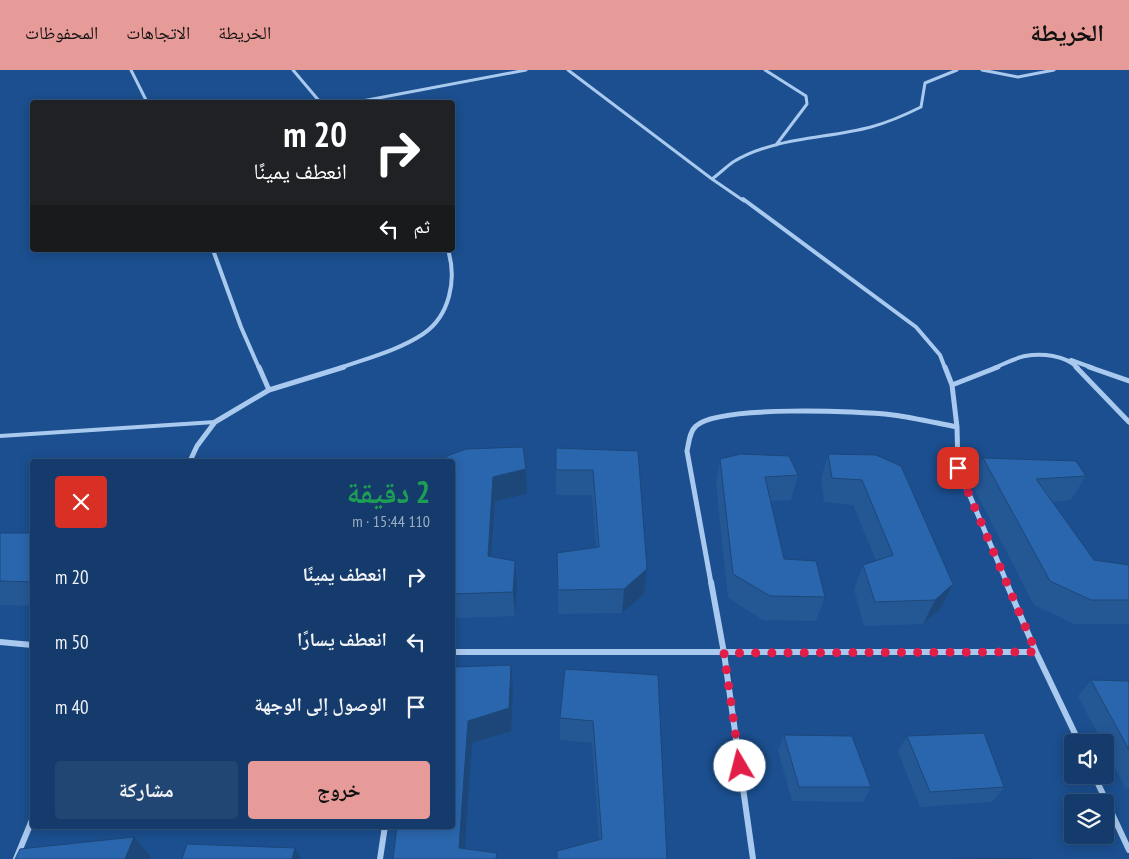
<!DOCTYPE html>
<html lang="ar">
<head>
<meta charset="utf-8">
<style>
  :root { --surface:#143b6b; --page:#214673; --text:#f1f3f6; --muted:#9dadc1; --line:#33557e; --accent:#e69b98 }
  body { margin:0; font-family:"PT Sans Narrow","Noto Naskh Arabic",sans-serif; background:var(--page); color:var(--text); direction:rtl; height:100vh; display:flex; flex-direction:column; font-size:19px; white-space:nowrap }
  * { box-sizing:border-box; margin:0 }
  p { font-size:16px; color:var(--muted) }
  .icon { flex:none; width:28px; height:28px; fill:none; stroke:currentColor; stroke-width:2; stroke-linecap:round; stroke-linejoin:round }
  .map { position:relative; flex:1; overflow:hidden; direction:ltr }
  .sheet { position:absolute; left:30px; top:389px; width:425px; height:370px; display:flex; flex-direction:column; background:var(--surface); border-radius:5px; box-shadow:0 2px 12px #0003,0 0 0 1px var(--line); direction:rtl }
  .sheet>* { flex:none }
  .guide { position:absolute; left:30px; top:30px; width:425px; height:152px; border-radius:5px; box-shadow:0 2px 12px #0003,0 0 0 1px var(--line); direction:rtl; background:#202124; color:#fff; overflow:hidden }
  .tools { position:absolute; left:1064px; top:664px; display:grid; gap:10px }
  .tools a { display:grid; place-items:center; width:50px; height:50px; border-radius:5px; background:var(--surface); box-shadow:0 2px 12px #0003,0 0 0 1px var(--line); font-size:25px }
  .pin { position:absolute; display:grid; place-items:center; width:42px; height:42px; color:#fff; margin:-21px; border-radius:10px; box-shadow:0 2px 8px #0006 }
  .me { position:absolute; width:55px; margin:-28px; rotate:352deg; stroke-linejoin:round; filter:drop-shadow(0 0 4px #0008) }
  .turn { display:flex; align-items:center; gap:18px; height:105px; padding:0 25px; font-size:22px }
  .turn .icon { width:65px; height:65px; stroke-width:2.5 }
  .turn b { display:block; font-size:35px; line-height:42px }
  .then { display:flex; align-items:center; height:48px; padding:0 25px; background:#0003; gap:10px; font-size:19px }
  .round { display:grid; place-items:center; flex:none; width:52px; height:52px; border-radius:5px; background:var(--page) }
  .head { display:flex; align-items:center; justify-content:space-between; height:85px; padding:0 25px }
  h1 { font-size:30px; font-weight:700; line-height:38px; color:#1e9e55 }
  .action { display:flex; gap:10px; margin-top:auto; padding:10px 25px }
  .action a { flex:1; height:58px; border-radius:5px; background:var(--accent); color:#111; font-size:20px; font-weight:700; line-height:58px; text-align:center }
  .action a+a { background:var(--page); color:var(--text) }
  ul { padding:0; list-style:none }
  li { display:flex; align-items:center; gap:15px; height:65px; padding:0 25px }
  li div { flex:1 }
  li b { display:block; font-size:19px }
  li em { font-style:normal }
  header { display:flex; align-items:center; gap:30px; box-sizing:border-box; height:70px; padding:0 25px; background:var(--accent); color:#111 }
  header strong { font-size:24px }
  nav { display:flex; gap:28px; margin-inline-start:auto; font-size:18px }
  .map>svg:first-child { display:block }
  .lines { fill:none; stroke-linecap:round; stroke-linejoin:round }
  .lane { stroke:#a9c9ee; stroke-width:4 }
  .street-far3 { stroke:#a9c9ee; stroke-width:3 }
  .street-far2 { stroke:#a9c9ee; stroke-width:4 }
  .street-far1 { stroke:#a9c9ee; stroke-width:5 }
  .street { stroke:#a9c9ee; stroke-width:6 }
  .wall { fill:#245895 }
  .shaded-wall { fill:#1d4779 }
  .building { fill:#2a66ad; stroke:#1d4779 }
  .route { stroke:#e11d48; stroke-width:9; stroke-dasharray:0 16.2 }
</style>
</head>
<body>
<header>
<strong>الخريطة</strong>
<nav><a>الخريطة</a><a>الاتجاهات</a><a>المحفوظات</a></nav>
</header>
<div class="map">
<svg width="1129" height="789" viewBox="0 0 1129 789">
  <rect width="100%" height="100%" fill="#1b4f8f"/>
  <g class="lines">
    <path class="lane" d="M0 366 215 352"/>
    <path class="street-far3" d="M131 0 147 32
      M293 0 320 32
      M568 0 712 109 744 131
      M765 0 806 26 807 34 776 75
      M982 0 1018 7 1054 0
      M357 32 526 0
      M712 109C719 104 726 97 733 92 774 67 826 69 871 57 889 52 905 45 921 37L925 13 957 0"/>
    <path class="street-far2" d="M743 129 916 257 940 285 945 298
      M213 180 241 257 259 298
      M1071 290 1093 298
      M340 298C368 288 399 280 423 264 450 246 457 209 448 180
      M994 298C1004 294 1015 288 1025 286 1042 283 1065 285 1078 298"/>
    <path class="street-far1" d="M259 297 269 320
      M945 297 952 315 957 357 958 398 1007 513
      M1076 297 1129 352
      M1089 297 1129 311
      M952 315 998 297
      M190 391 197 376 215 352 269 320 344 297
      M711 513 687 381C689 373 689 362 696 356 718 335 860 341 893 345 915 348 936 353 957 357"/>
    <path class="street" d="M711 512 724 583 753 789
      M1006 512 1036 582 1079 672
      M0 572 32 575
      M452 582H1036
      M1094 705 1129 780
      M16 789 32 750
      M380 789 385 756"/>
  </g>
  <path class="wall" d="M638 381 644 524 622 543 558 544 557 483 596 477 592 425H556V400Z
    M828 384 876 385 953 514 940 539 923 554 864 556 854 519 863 495 876 491 853 435 824 432 821 409Z
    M983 388 1086 406 1071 430 1052 432 1094 490 1129 495V554H1074L1034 535 971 413Z
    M720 389 798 405 791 430 771 431 784 489 825 527 816 551 763 550 728 528 716 414Z
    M452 391 526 399 527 424 495 431 492 487 515 491 517 515 515 546 457 548 452 541Z
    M32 457V536L0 535V463H29Z
    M565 599 667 789 599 770 592 673 560 670V648Z
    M1091 610 1129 611V719L1125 717 1105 678V672H1102L1078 626Z
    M784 665 871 717 863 732 792 731 778 681Z
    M907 666 1004 717 992 732 920 737 898 682Z"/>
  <path class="shaded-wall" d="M526 399 527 424 495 431 490 510 488 486 493 407Z
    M515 491 517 515 515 546 513 522Z
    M647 499 644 524 622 543 624 519Z
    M953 514 940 539 923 554 935 530Z
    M511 595 513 618 511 661 472 673 464 789 459 778 468 651Z
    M134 767 151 787 150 789H125Z
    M295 778 301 789H292Z"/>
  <path class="building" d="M523 377 526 399 493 407 488 486 515 491 513 522 453 524 452 391H446L447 386 466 379Z
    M556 378 638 381 647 499 624 519 558 520 557 483 599 477 593 400H556Z
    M741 384 789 386 798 405 765 407 784 489 816 491 825 527 770 526 733 504 720 389Z
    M828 384 876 385 901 396 953 514 935 530 875 532 863 495 893 485 862 410 832 408Z
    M983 388 1076 391 1086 406 1036 409 1094 490 1129 495V530H1091L1050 511Z
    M32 457V512L0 511V463H29Z
    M511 595 509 638 468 651 459 778 497 783 496 789H393L397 756H452V598L455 597Z
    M565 599 658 605 667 789H557V781L602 769 593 651 560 648Z
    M1091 610 1129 611V680Z
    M984 663 1004 717 930 722 907 666Z
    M784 665 852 666 871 717H799Z
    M134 767 125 789H15L20 779Z
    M187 774 295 778 292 789H182Z
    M955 788 1032 789H955Z"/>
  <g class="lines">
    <path class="route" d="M740 696 724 583 1036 582 958 398"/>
  </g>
</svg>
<div class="tools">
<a><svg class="icon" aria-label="sound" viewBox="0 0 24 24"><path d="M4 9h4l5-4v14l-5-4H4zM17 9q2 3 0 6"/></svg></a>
<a><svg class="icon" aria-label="layers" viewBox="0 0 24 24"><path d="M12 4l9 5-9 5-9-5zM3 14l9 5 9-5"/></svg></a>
</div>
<div class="pin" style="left:958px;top:398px;background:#d93025"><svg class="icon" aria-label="arrive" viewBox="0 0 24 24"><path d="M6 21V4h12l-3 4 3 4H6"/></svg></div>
<svg class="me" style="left:740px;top:696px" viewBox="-20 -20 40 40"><circle r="19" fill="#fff"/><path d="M0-13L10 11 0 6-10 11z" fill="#e11d48"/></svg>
<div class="guide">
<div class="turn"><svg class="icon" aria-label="right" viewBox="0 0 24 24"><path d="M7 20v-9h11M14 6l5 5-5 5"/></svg><div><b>20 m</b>انعطف يمينًا</div></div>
<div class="then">ثم<svg class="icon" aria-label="left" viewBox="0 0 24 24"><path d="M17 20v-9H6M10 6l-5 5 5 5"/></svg></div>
</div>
<section class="sheet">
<div class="head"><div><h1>2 دقيقة</h1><p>110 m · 15:44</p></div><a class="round" style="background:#d93025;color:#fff"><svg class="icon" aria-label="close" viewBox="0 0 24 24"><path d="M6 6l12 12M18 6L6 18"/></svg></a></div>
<ul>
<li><svg class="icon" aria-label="right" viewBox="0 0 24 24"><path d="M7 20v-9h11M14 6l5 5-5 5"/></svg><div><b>انعطف يمينًا</b></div><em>20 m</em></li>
<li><svg class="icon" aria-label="left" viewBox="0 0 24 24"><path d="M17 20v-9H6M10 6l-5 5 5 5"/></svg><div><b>انعطف يسارًا</b></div><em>50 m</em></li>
<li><svg class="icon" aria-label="arrive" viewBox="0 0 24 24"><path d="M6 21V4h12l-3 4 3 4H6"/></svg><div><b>الوصول إلى الوجهة</b></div><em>40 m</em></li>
</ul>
<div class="action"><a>خروج</a><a>مشاركة</a></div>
</section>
</div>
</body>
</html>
